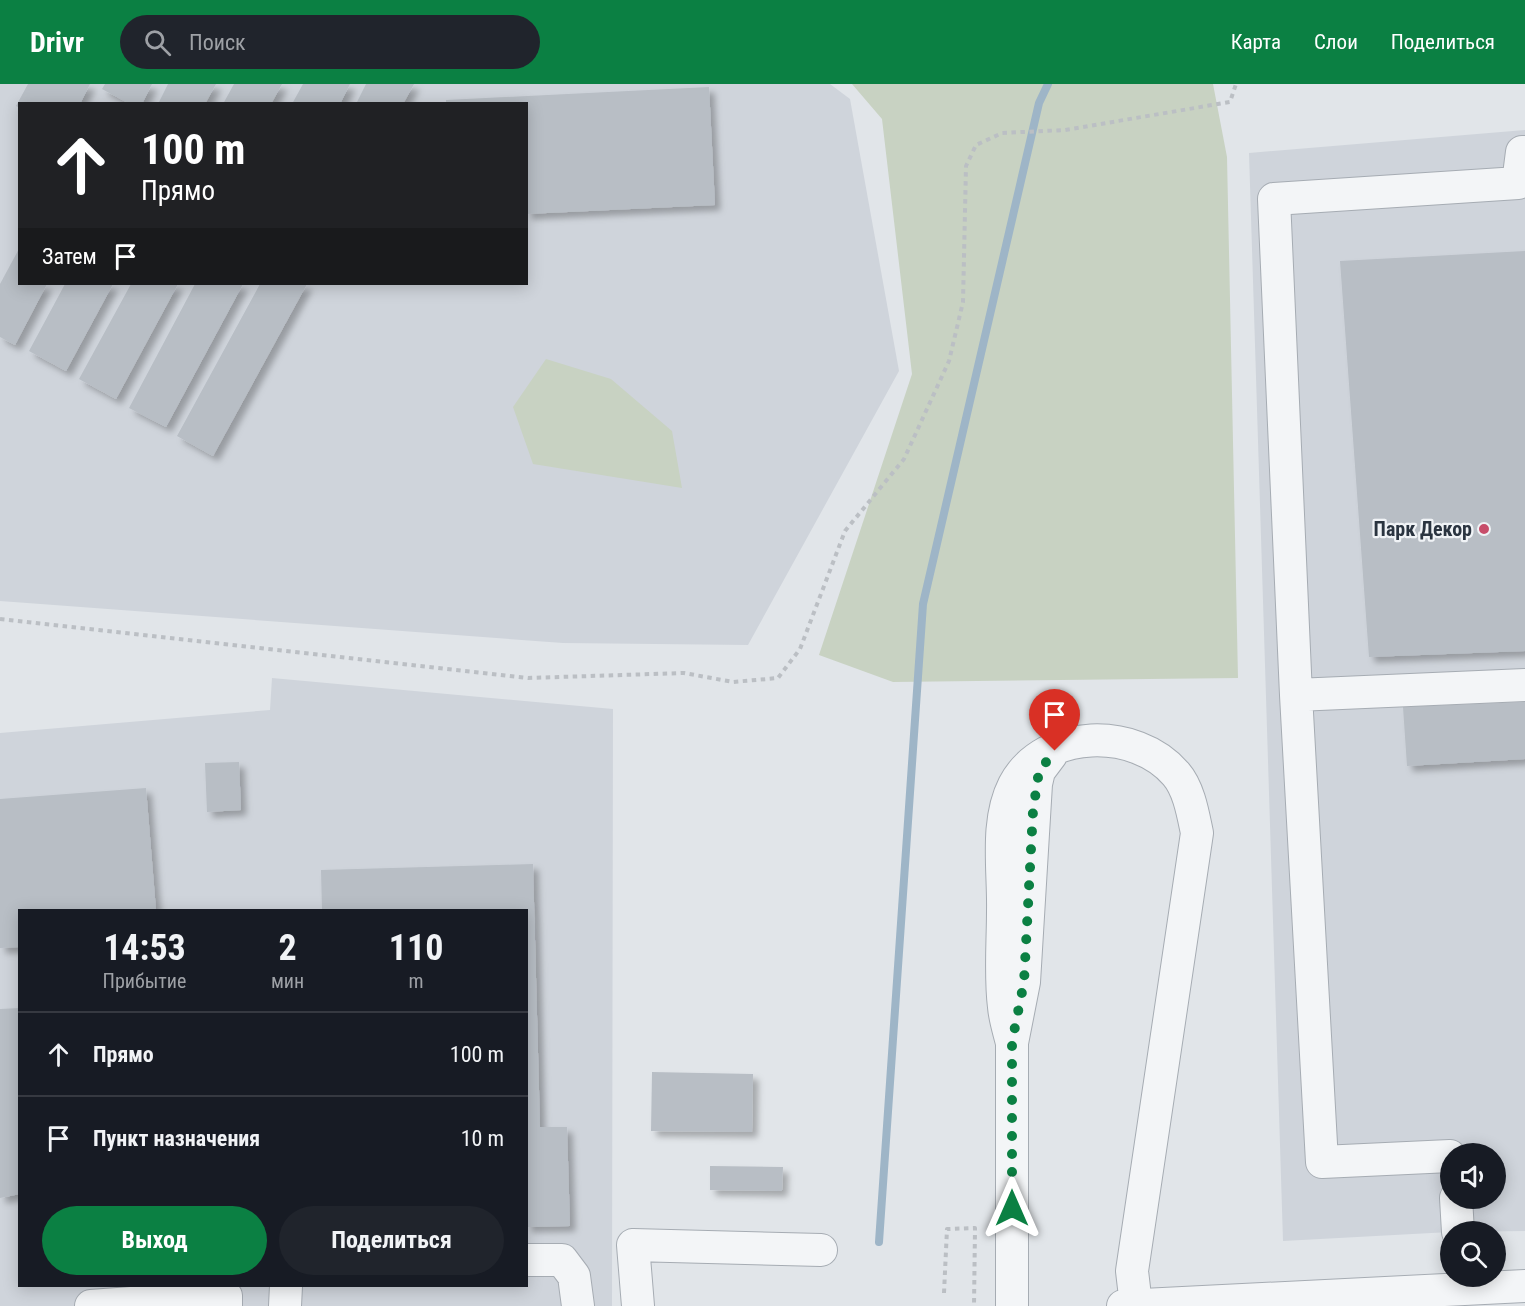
<!DOCTYPE html>
<html lang="ru">
<head>
<meta charset="utf-8">
<style>
  :root { --surface:#171b24; --page:#20242c; --text:#f1f3f6; --muted:#9ea1a6; --line:#363941; --accent:#0b8043 }
  body { margin:0; font-family:"Roboto Condensed",sans-serif; background:var(--page); color:var(--text); height:100vh; display:flex; flex-direction:column; font-size:22px; white-space:nowrap }
  * { box-sizing:border-box; margin:0 }
  p { font-size:20px; color:var(--muted) }
  .icon { flex:none; width:33px; height:33px; fill:none; stroke:currentColor; stroke-width:2; stroke-linecap:round; stroke-linejoin:round }
  .map { position:relative; flex:1; overflow:hidden }
  .details { position:absolute; left:18px; top:825px; width:510px; height:378px; display:flex; flex-direction:column; background:var(--surface); border-radius:0px; box-shadow:0 3px 15px #0003 }
  .details>* { flex:none }
  .banner { position:absolute; left:18px; top:18px; width:510px; height:183px; border-radius:0px; box-shadow:0 3px 15px #0003; background:#202124; color:#fff; overflow:hidden }
  .buttons { position:absolute; left:1440px; top:1059px; display:grid; gap:12px }
  .buttons a { display:grid; place-items:center; width:66px; height:66px; border-radius:50%; background:var(--surface); box-shadow:0 3px 15px #0003; font-size:30px }
  .pin { position:absolute; display:grid; place-items:center; width:51px; height:51px; color:#fff; margin:-62px -26px; border-radius:50% 50% 50% 0; rotate:-45deg; box-shadow:0 0 6px #0007 }
  .pin .icon { rotate:45deg }
  .me { position:absolute; width:66px; margin:-33px; rotate:0deg; stroke-linejoin:round; filter:drop-shadow(0 0 4px #0008) }
  .turn { display:flex; align-items:center; gap:21px; height:126px; padding:0 24px; font-size:27px }
  .turn .icon { width:78px; height:78px; stroke-width:2.5 }
  .turn b { display:block; font-size:42px; line-height:51px }
  .then { display:flex; align-items:center; height:57px; padding:0 24px; background:#0003; gap:12px; font-size:22px }
  .eta { display:flex; justify-content:space-evenly; align-items:center; height:102px; text-align:center }
  .eta b { font-size:36px; font-weight:700; line-height:42px }
  .cta { display:flex; gap:12px; margin-top:auto; padding:12px 24px }
  .cta a { flex:1; height:69px; border-radius:36px; background:var(--accent); color:#fff; font-size:24px; font-weight:700; line-height:69px; text-align:center }
  .cta a+a { background:var(--page); color:var(--text) }
  ul { padding:0; list-style:none }
  li { display:flex; align-items:center; gap:18px; height:84px; padding:0 24px; border-top:2px solid var(--line) }
  li div { flex:1 }
  li b { display:block; font-size:22px }
  li em { font-style:normal }
  header { display:flex; align-items:center; gap:36px; box-sizing:border-box; height:84px; padding:0 30px; background:var(--accent); color:#fff }
  header strong { font-size:28px }
  nav { display:flex; gap:33px; margin-inline-start:auto; font-size:21px }
  .search { width:420px; height:54px; background:var(--page); display:flex; align-items:center; gap:15px; box-sizing:border-box; padding:0 21px; border-radius:33px; color:var(--muted); font-size:22px }
  .map>svg:first-child { display:block }
  .built { fill:#cfd4db; fill-rule:evenodd }
  .green { fill:#c8d2c2 }
  .lines { fill:none; stroke-linecap:round; stroke-linejoin:round }
  .stream { stroke:#9eb5c7; stroke-width:8 }
  .building { fill:#b8bec5; filter:url(#shadow) }
  .minor-casing { stroke:#a6acb3; stroke-width:34 }
  .path { stroke:#bbbfc4; stroke-width:4; stroke-dasharray:4.5 4.5; stroke-linecap:butt }
  .minor { stroke:#f3f5f7; stroke-width:32 }
  .route { stroke:#0b8043; stroke-width:10; stroke-dasharray:0 18 }
  .poi-dot { fill:#c74d6a; stroke:#f0f3f6; stroke-width:2 }
  .labels { text-anchor:middle; stroke-width:4.5; stroke-linejoin:round; paint-order:stroke }
  .poi-label { font-size:20px; font-weight:bold; fill:#2a3440; stroke:#f0f3f6; text-anchor:end }
</style>
</head>
<body>
<header>
<strong>Drivr</strong>
<div class="search"><svg class="icon" aria-label="search" viewBox="0 0 24 24"><circle cx="10" cy="10" r="6"/><path d="M15 15l6 6"/></svg>Поиск</div>
<nav><a>Карта</a><a>Слои</a><a>Поделиться</a></nav>
</header>
<div class="map">
<svg width="1525" height="1222" viewBox="0 0 1525 1222">
  <defs>
    <filter id="shadow"><feDropShadow dx="5.5" dy="5.5" stdDeviation="3" flood-color="#0004"/></filter>
  </defs>
  <rect width="100%" height="100%" fill="#e1e5e9"/>
  <path class="built" d="M0 0H830L850 15 899 287 748 561 563 559 0 517ZM20 20H526V200H20Z
    M1525 46V1147L1450 1148 1283 1157 1249 69ZM1450 1070H1496V1114H1450Z
    M272 594 613 625 612 1222H0V649L270 626ZM20 826H526V1202H20Z"/>
  <path class="green" d="M852 0H1213L1227 73 1238 594 893 598 819 571 912 290 882 35Z
    M546 275 611 295 672 347 682 404 533 380 513 323Z"/>
  <g class="lines">
    <path class="stream" d="M879 1158 923 520 1039 19 1048 0"/>
  </g>
  <path class="building" d="M28 0H90L80 20H20V24L16 22Z
    M105 0H152L142 20H130L102 5Z
    M168 0H216L205 20H158Z
    M234 0H282L271 20H223Z
    M303 0H350L340 20H292Z
    M366 0H414L403 20H356Z
    M709 3 715 121 526 130V20H446V16Z
    M20 163V200H47L15 261 0 253V200Z
    M1525 167V567L1369 573 1340 177Z
    M65 200H113L66 287 29 267Z
    M131 200H178L116 315 79 295Z
    M195 200H243L166 343 129 324Z
    M260 200H307L213 372 177 352Z
    M1525 618V675L1407 682 1403 623Z
    M239 678 241 726 207 728 205 679Z
    M146 704 156 826H20V863L0 864V715Z
    M533 780 540 1043H567L570 1142 526 1143V826H322L321 786Z
    M20 924V1110L0 1114V925Z
    M652 988 753 990 752 1048 651 1047Z
    M710 1082 783 1083 782 1107 710 1106Z"/>
  <g class="lines">
    <defs>
      <path id="minor" d="M1296 611 1274 115 1518 99 1522 68H1525
        M1012 959C1009 947 1005 935 1004 923 1000 891 1003 859 1003 827 1004 787 995 738 1014 701 1044 644 1136 643 1176 690 1189 705 1193 730 1197 749L1132 1187 1136 1221
        M1450 1072 1322 1078 1296 611 1525 601
        M1456 1114 1458 1148
        M526 1176H562L574 1192 578 1222
        M91 1222 226 1212V1222
        M285 1222 286 1202
        M638 1222 633 1161 821 1166
        M1012 1222V959L1024 898 1036 700 1039 687 1051 671
        M1123 1222 1525 1202"/>
    </defs>
    <use href="#minor" class="minor-casing"/>
    <path class="path" d="M0 535 528 594 684 589 733 598 778 594 800 565 845 447 904 375 949 277 963 218 966 82 976 61 1002 49 1065 46 1230 18 1236 0
      M944 1209 947 1145 975 1144 974 1222"/>
    <use href="#minor" class="minor"/>
  </g>
  <g class="lines">
    <path class="route" d="M1012 1124V958L1024 898 1033 727 1039 687 1055 667"/>
  </g>
  <circle class="poi-dot" cx="1484" cy="445" r="6"/>
  <g class="labels">
    <g class="poi-label">
      <text x="1472" y="452">Парк Декор</text>
    </g>
  </g>
</svg>
<div class="buttons">
<a><svg class="icon" aria-label="sound" viewBox="0 0 24 24"><path d="M4 9h4l5-4v14l-5-4H4zM17 9q2 3 0 6"/></svg></a>
<a><svg class="icon" aria-label="search" viewBox="0 0 24 24"><circle cx="10" cy="10" r="6"/><path d="M15 15l6 6"/></svg></a>
</div>
<div class="pin" style="left:1055px;top:667px;background:#d93025"><svg class="icon" aria-label="arrive" viewBox="0 0 24 24"><path d="M6 21V4h12l-3 4 3 4H6"/></svg></div>
<svg class="me" style="left:1012px;top:1124px" viewBox="-20 -20 40 40"><path d="M0-17L14 15 0 8-14 15z" fill="#0b8043" stroke="#fff" stroke-width="4"/></svg>
<div class="banner">
<div class="turn"><svg class="icon" aria-label="ahead" viewBox="0 0 24 24"><path d="M12 20V5M6 11l6-6 6 6"/></svg><div><b>100 m</b>Прямо</div></div>
<div class="then">Затем<svg class="icon" aria-label="arrive" viewBox="0 0 24 24"><path d="M6 21V4h12l-3 4 3 4H6"/></svg></div>
</div>
<section class="details">
<div class="eta">
<div><b>14:53</b><p>Прибытие</p></div>
<div><b>2</b><p>мин</p></div>
<div><b>110</b><p>m</p></div>
</div>
<ul>
<li><svg class="icon" aria-label="ahead" viewBox="0 0 24 24"><path d="M12 20V5M6 11l6-6 6 6"/></svg><div><b>Прямо</b></div><em>100 m</em></li>
<li><svg class="icon" aria-label="arrive" viewBox="0 0 24 24"><path d="M6 21V4h12l-3 4 3 4H6"/></svg><div><b>Пункт назначения</b></div><em>10 m</em></li>
</ul>
<div class="cta"><a>Выход</a><a>Поделиться</a></div>
</section>
</div>
</body>
</html>
